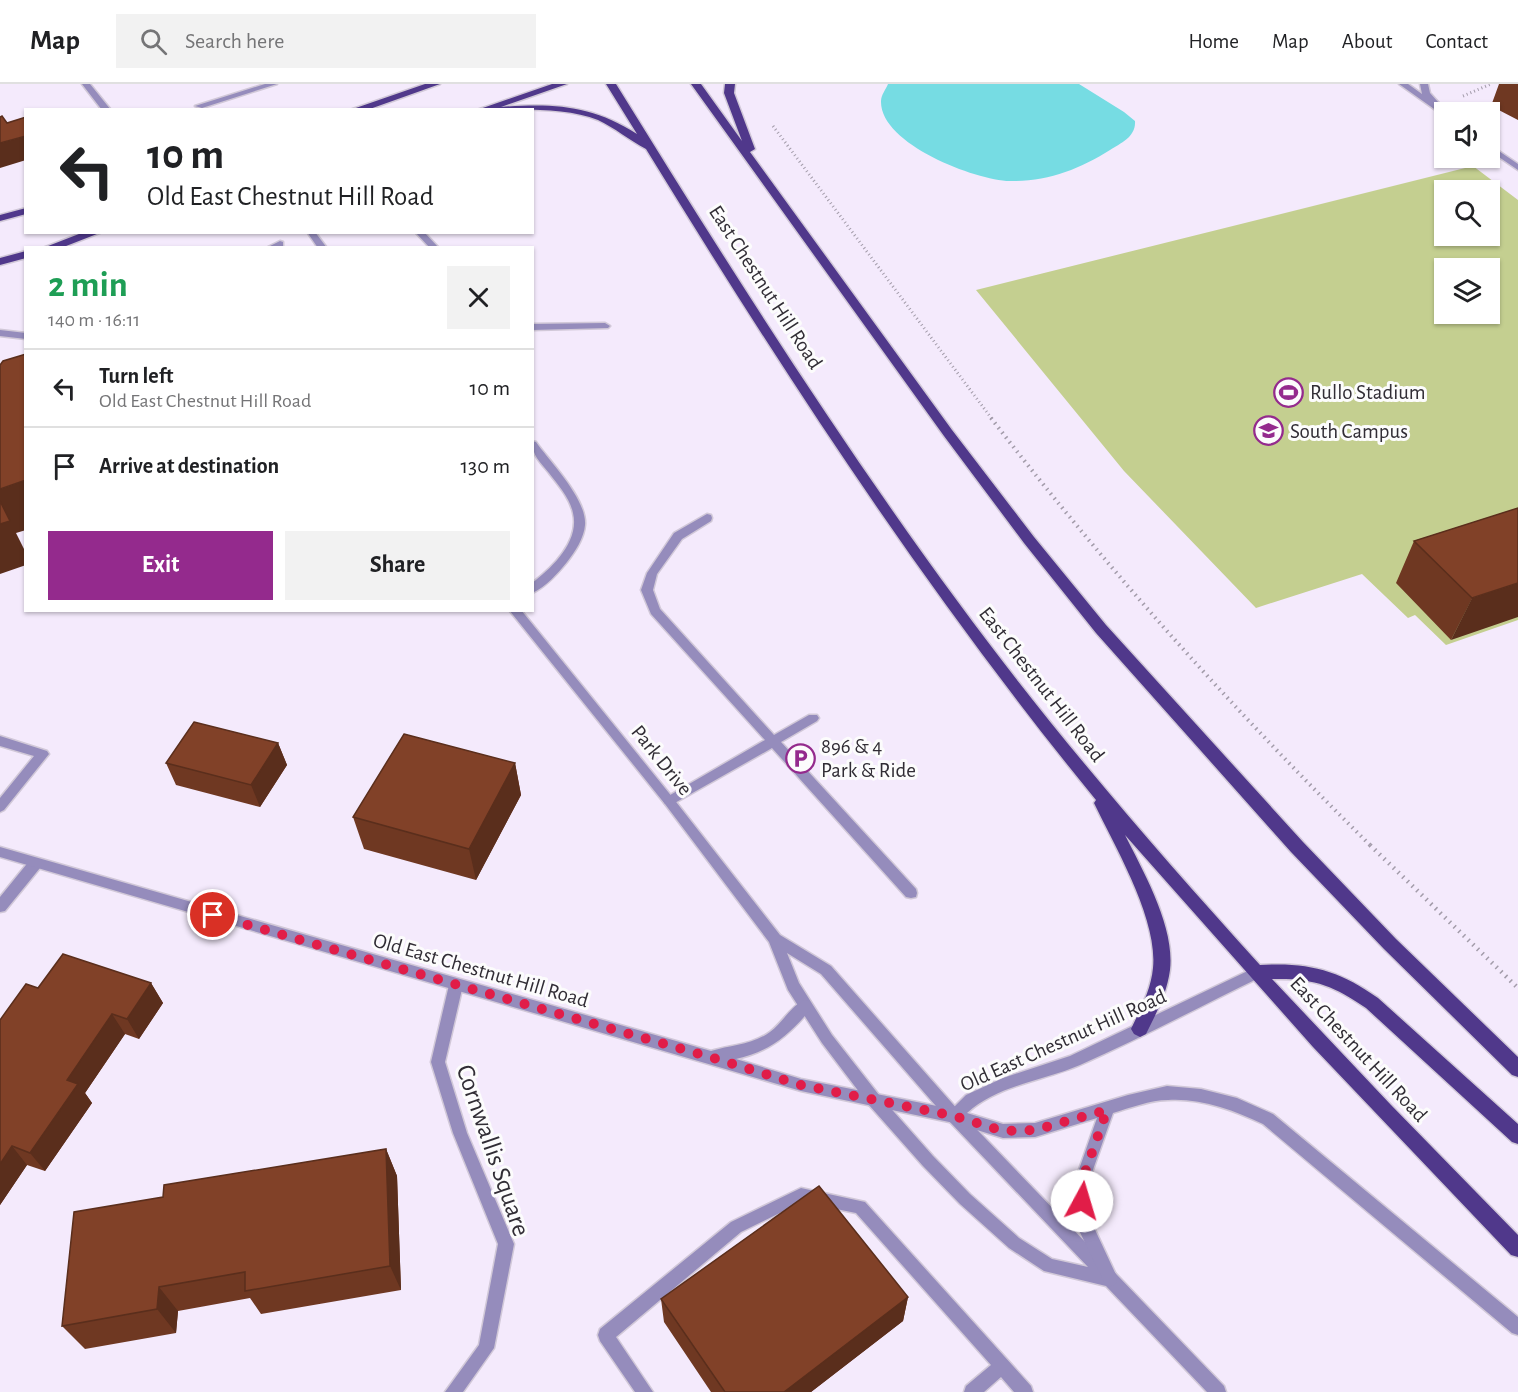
<!DOCTYPE html>
<html lang="en">
<head>
<meta charset="utf-8">
<style>
  :root { --surface:#fff; --page:#f2f2f2; --text:#202124; --muted:#757577; --line:#e0e0e0; --accent:#942a8d }
  body { margin:0; font-family:"Alegreya Sans",sans-serif; background:var(--page); color:var(--text); height:100vh; display:flex; flex-direction:column; font-size:22px; white-space:nowrap }
  * { box-sizing:border-box; margin:0 }
  p { font-size:20px; color:var(--muted) }
  .icon { flex:none; width:33px; height:33px; fill:none; stroke:currentColor; stroke-width:2; stroke-linecap:round; stroke-linejoin:round }
  .map { position:relative; flex:1; overflow:hidden }
  .panel { position:absolute; left:24px; top:162px; width:510px; height:366px; display:flex; flex-direction:column; background:var(--surface); border-radius:0px; box-shadow:0 2px 4px #0004 }
  .panel>* { flex:none }
  .top-card { position:absolute; left:24px; top:24px; width:510px; height:126px; border-radius:0px; box-shadow:0 2px 4px #0004; background:#fff; color:var(--text); overflow:hidden }
  .fabs { position:absolute; left:1434px; top:18px; display:grid; gap:12px }
  .fabs a { display:grid; place-items:center; width:66px; height:66px; border-radius:0px; background:var(--surface); box-shadow:0 2px 4px #0004; font-size:30px }
  .pin { position:absolute; display:grid; place-items:center; width:51px; height:51px; color:#fff; margin:-26px; border:3px solid #fff; border-radius:50%; box-shadow:0 2px 6px #0007 }
  .me { position:absolute; width:66px; margin:-33px; rotate:6deg; stroke-linejoin:round; filter:drop-shadow(0 0 4px #0008) }
  .turn { display:flex; align-items:center; gap:21px; height:126px; padding:0 24px; font-size:27px }
  .turn .icon { width:78px; height:78px; stroke-width:2.5 }
  .turn b { display:block; font-size:42px; line-height:51px }
  .round { display:grid; place-items:center; flex:none; width:63px; height:63px; border-radius:0px; background:var(--page) }
  .summary { display:flex; align-items:center; justify-content:space-between; height:102px; padding:0 24px }
  h1 { font-size:36px; font-weight:700; line-height:45px; color:#1e9e55 }
  .button { display:flex; gap:12px; margin-top:auto; padding:12px 24px }
  .button a { flex:1; height:69px; border-radius:0px; background:var(--accent); color:#fff; font-size:24px; font-weight:700; line-height:69px; text-align:center }
  .button a+a { background:var(--page); color:var(--text) }
  ul { padding:0; list-style:none }
  li { display:flex; align-items:center; gap:18px; height:78px; padding:0 24px; border-top:2px solid var(--line) }
  li div { flex:1 }
  li b { display:block; font-size:22px }
  li em { font-style:normal }
  header { display:flex; align-items:center; gap:36px; box-sizing:border-box; height:84px; padding:0 30px; background:var(--surface); border-bottom:2px solid var(--line) }
  header strong { font-size:28px }
  nav { display:flex; gap:33px; margin-inline-start:auto; font-size:21px }
  .search { width:420px; height:54px; background:var(--page); display:flex; align-items:center; gap:15px; box-sizing:border-box; padding:0 21px; border-radius:0px; color:var(--muted); font-size:22px }
  .map>svg:first-child { display:block }
  .green { fill:#c4cf90; fill-rule:evenodd }
  .water { fill:#76dce3 }
  .lines { fill:none; stroke-linecap:round; stroke-linejoin:round }
  .service-casing { stroke:#d1c8d8; stroke-width:3 }
  .minor-casing { stroke:#d1c8d8; stroke-width:3 }
  .tertiary-casing { stroke:#d1c8d8; stroke-width:3 }
  .primary-casing { stroke:#d1c8d8; stroke-width:3 }
  .path-far2 { stroke:#a39caa; stroke-width:3; stroke-dasharray:1 3; stroke-linecap:butt }
  .path-far1 { stroke:#a39caa; stroke-width:4; stroke-dasharray:1.5 4.5; stroke-linecap:butt }
  .path { stroke:#a39caa; stroke-width:4.5; stroke-dasharray:1.5 5; stroke-linecap:butt }
  .service { fill:#958cbc; fill-rule:evenodd }
  .minor { fill:#958cbc; fill-rule:evenodd }
  .tertiary { fill:#958cbc; fill-rule:evenodd }
  .primary { fill:#50388b; fill-rule:evenodd }
  .wall { fill:#6f3822 }
  .shaded-wall { fill:#5a2e1c }
  .building { fill:#814128; stroke:#5a2e1c; stroke-width:1.5 }
  .route { stroke:#e11d48; stroke-width:10; stroke-dasharray:0 18 }
  .labels { text-anchor:middle; stroke-width:6; stroke-linejoin:round; paint-order:stroke }
  .street-label { font-size:21px; fill:#312d35; stroke:#fcfcfc }
  .poi-label { font-size:21px; fill:#312d35; stroke:#fcfcfc; text-anchor:start }
  .near-street-label { font-size:26px; fill:#312d35; stroke:#fcfcfc }
</style>
</head>
<body>
<header>
<strong>Map</strong>
<div class="search"><svg class="icon" aria-label="search" viewBox="0 0 24 24"><circle cx="10" cy="10" r="6"/><path d="M15 15l6 6"/></svg>Search here</div>
<nav><a>Home</a><a>Map</a><a>About</a><a>Contact</a></nav>
</header>
<div class="map">
<svg width="1518" height="1308" viewBox="0 0 1518 1308">
  <rect width="100%" height="100%" fill="#f4eafc"/>
  <path class="green" d="M1473 82 1518 116V536L1446 561 1415 531 1408 534 1362 490 1256 524 1124 387 976 206ZM1444 106H1490V152H1444ZM1444 184H1490V230H1444Z"/>
  <path class="water" d="M888 0H1079L1124 28 1135 37C1136 53 1121 59 1110 66 1080 85 1047 98 1010 97 975 96 880 60 881 17 881 11 886 5 888 0Z"/>
  <g class="lines">
    <defs>
      <path id="service" d="M265 0H277L202 24 195 22Z
        M307 148H315L327 164H318Z
        M415 148H424L439 164H430Z
        M280 157 283 158V162L266 164Z
        M605 239 610 242 608 244 532 246V240Z
        M0 246 26 249V255L0 252Z
        M532 357 536 358C550 378 587 415 585 441 584 454 575 468 567 478 558 489 546 503 532 509V499C552 484 580 457 573 429 570 414 558 401 549 389 540 378 532 371 532 357Z
        M707 430 711 431 712 434 711 437 682 455 657 490 653 506 660 525 774 651 809 631H817L819 634 817 637 781 658 916 805 917 809 916 813 911 814 906 813 772 664 673 720H665L663 717 665 714 765 656 651 530 641 506 647 489 674 449Z
        M0 652 47 667 49 670 4 726 0 728V714L34 672 0 662Z
        M801 1104 865 1118 1031 1302 1033 1308H1014L1001 1293 984 1308H964L966 1302 991 1281 856 1129 802 1118 741 1148 616 1253 653 1308H635L600 1257 598 1251 600 1245 731 1138Z"/>
      <path id="minor" d="M82 0H90L111 26H102Z
        M1399 0H1408L1422 10 1420 0H1428L1430 9 1447 28H1444V32Z
        M1490 61 1518 80V86L1490 67Z
        M509 526H521L673 714 780 851 831 882 959 1027 1224 1302 1226 1308H1207L1106 1202 1044 1187 1009 1164 960 1120 923 1082 869 1021 822 959 788 906 769 858 665 720ZM787 869 821 890 949 1037 1088 1183 1052 1175 1019 1154 970 1110 933 1072 879 1011 832 951 799 899Z
        M35 775 40 776 41 780 40 784 5 827 0 828V813L30 776Z
        M456 895 461 897 463 901 445 978 467 1049 514 1160 494 1264 463 1308H445L479 1261 498 1160 453 1049 431 978 449 901 451 897Z"/>
      <path id="tertiary" d="M0 763 711 967C731 961 752 961 770 948 781 940 791 923 801 918 805 915 806 916 810 918L812 922 810 926C789 951 769 968 736 975L801 995 952 1025 966 1011 1003 994 1070 972 1256 883 1261 885 1263 889 1261 893C1201 922 1141 954 1080 981 1043 997 997 1001 967 1029L1003 1040 1035 1039 1128 1011 1167 1002 1201 1005 1237 1014 1273 1030 1518 1233V1251L1512 1249 1263 1040C1233 1026 1201 1014 1168 1016 1150 1016 1130 1024 1113 1029L1089 1097 1090 1135 1118 1195 1115 1200 1110 1203 1105 1200 1074 1136 1075 1097 1097 1034 1035 1053 1003 1054 954 1039 801 1007 0 773Z"/>
      <path id="primary" d="M425 0H440L367 26H350Z
        M552 0H567L501 23C553 19 592 21 637 50L606 0H616C725 176 835 351 958 518 1051 645 1154 764 1260 881 1308 878 1339 886 1378 914L1518 1040V1060L1512 1058 1366 924C1333 901 1313 894 1272 895L1391 1021 1518 1151V1173L1511 1171 1313 963 1125 751C1144 789 1175 843 1170 886 1167 909 1156 930 1146 950L1140 953 1134 950 1131 945C1140 926 1151 906 1153 884 1158 835 1115 763 1094 719L1096 716C928 511 784 290 646 65 629 56 615 44 598 36 564 22 510 26 477 26Z
        M691 0H701L742 57 724 9 725 0H735L734 9 755 65 750 68 952 346 1034 453 1106 541 1303 758 1396 855 1518 973V993L1512 991 1384 865 1291 768 1096 549 1024 459 944 352Z
        M26 124V130L0 137V131Z
        M84 148H102L61 164H43Z
        M26 167V174L0 181V174Z"/>
    </defs>
    <use href="#service" class="service-casing"/>
    <use href="#minor" class="minor-casing"/>
    <use href="#tertiary" class="tertiary-casing"/>
    <use href="#primary" class="primary-casing"/>
    <path class="path-far2" d="M1463 12 1491 0
      M773 42 992 335"/>
    <path class="path-far1" d="M991 334C1108 486 1235 628 1372 763"/>
    <path class="path" d="M1370 761 1518 904"/>
    <use href="#service" class="service"/>
    <use href="#minor" class="minor"/>
    <use href="#tertiary" class="tertiary"/>
    <use href="#primary" class="primary"/>
  </g>
  <path class="wall" d="M1499 0H1518V36L1491 22Z
    M1518 424 1451 556 1396 499 1414 457Z
    M278 659 287 681 260 723 176 701 166 679Z
    M515 679 521 711 476 796 364 765 353 733Z
    M151 899 163 919 139 955 125 950 85 1009 92 1019 45 1087 27 1081 0 1121V936L38 904Z
    M386 1065 397 1092 401 1206 261 1230 250 1214 178 1227 176 1249 85 1265 62 1242 163 1113Z
    M908 1213 903 1237 811 1308H711L664 1238 661 1215Z"/>
  <path class="shaded-wall" d="M26 52V76L0 84V59Z
    M26 396V446L16 449 26 469V481L0 490V405Z
    M1518 499V533L1451 556 1472 514Z
    M278 659 287 681 260 723 251 701Z
    M515 679 521 711 476 796 469 765Z
    M151 899 163 919 139 955 127 935Z
    M112 930 125 950 85 1009 92 1019 45 1087 30 1069 67 996Z
    M12 1062 27 1081 0 1121V1080Z
    M386 1065 397 1092 401 1206 390 1182Z
    M159 1203 178 1227 176 1249 157 1225Z
    M908 1213 903 1237 811 1308H784Z"/>
  <path class="building" d="M2 32 7 39 26 33V52L0 59V33Z
    M26 270V396L0 405V281L3 277Z
    M0 417 10 437 0 440Z
    M1518 424V499L1472 514 1414 457Z
    M194 638 278 659 251 701 166 679Z
    M404 650 515 679 469 765 353 733Z
    M63 870 151 899 127 935 112 930 67 996 78 1000 30 1069 12 1062 0 1080V936L26 900 38 904Z
    M386 1065 390 1182 245 1207V1188L159 1203 157 1225 62 1242 74 1128 163 1113 164 1101Z
    M819 1102 908 1213 784 1308H725L661 1215Z"/>
  <g class="lines">
    <path class="route" d="M213 831 710 973 801 1001 954 1032 1003 1047 1035 1046 1107 1026 1082 1097V1117"/>
  </g>
  <defs>
    <symbol id="stadium-ring" viewBox="-11 -11 22 22"><circle r="9.5" fill="#fcfcfc" stroke="#942a8d" stroke-width="1.5"/><path d="M0-5a6.5 5 0 1 0 0 10a6.5 5 0 1 0 0-10ZM-3.5-1.8h7v3.6h-7Z" fill="#942a8d"/></symbol>
    <symbol id="university-ring" viewBox="-11 -11 22 22"><circle r="9.5" fill="#fcfcfc" stroke="#942a8d" stroke-width="1.5"/><path d="M0-5L7-2L0 1L-7-2ZM-4 1L0 2.5L4 1V4Q0 6-4 4Z" fill="#942a8d"/></symbol>
    <symbol id="parking-ring" viewBox="-11 -11 22 22"><circle r="9.5" fill="#fcfcfc" stroke="#942a8d" stroke-width="1.5"/><path d="M-3.5-5.5H1a3.5 3.5 0 0 1 0 7H-1V5.5H-3.5ZM-1-3.4V-.6H.8a1.4 1.4 0 0 0 0-2.8Z" fill="#942a8d"/></symbol>
  </defs>
  <g fill-rule="evenodd">
    <use href="#stadium-ring" x="1272" y="292" width="33" height="33"/>
    <use href="#university-ring" x="1252" y="330" width="33" height="33"/>
    <use href="#parking-ring" x="784" y="658" width="33" height="33"/>
  </g>
  <g class="labels">
    <g class="street-label">
      <text transform="translate(766 203) rotate(57)" y="7">East Chestnut Hill Road</text>
      <text transform="translate(1042 600) rotate(52)" y="7">East Chestnut Hill Road</text>
      <text transform="translate(662 676) rotate(51)" y="7">Park Drive</text>
      <text transform="translate(481 886) rotate(16)" y="7">Old East Chestnut Hill Road</text>
      <text transform="translate(1063 956) rotate(-24)" y="7">Old East Chestnut Hill Road</text>
      <text transform="translate(1359 965) rotate(47)" y="7">East Chestnut Hill Road</text>
    </g>
    <g class="poi-label">
      <text x="1310" y="315">Rullo Stadium</text>
      <text x="1290" y="354">South Campus</text>
      <text x="821" y="669">896 &amp; 4<tspan x="821" dy="24">Park &amp; Ride</tspan></text>
    </g>
    <g class="near-street-label">
      <text transform="translate(494 1066) rotate(71)" y="9">Cornwallis Square</text>
    </g>
  </g>
</svg>
<div class="fabs">
<a><svg class="icon" aria-label="sound" viewBox="0 0 24 24"><path d="M4 9h4l5-4v14l-5-4H4zM17 9q2 3 0 6"/></svg></a>
<a><svg class="icon" aria-label="search" viewBox="0 0 24 24"><circle cx="10" cy="10" r="6"/><path d="M15 15l6 6"/></svg></a>
<a><svg class="icon" aria-label="layers" viewBox="0 0 24 24"><path d="M12 4l9 5-9 5-9-5zM3 14l9 5 9-5"/></svg></a>
</div>
<div class="pin" style="left:213px;top:831px;background:#d93025"><svg class="icon" aria-label="arrive" viewBox="0 0 24 24"><path d="M6 21V4h12l-3 4 3 4H6"/></svg></div>
<svg class="me" style="left:1082px;top:1117px" viewBox="-20 -20 40 40"><circle r="19" fill="#fff"/><path d="M0-13L10 11 0 6-10 11z" fill="#e11d48"/></svg>
<div class="top-card">
<div class="turn"><svg class="icon" aria-label="left" viewBox="0 0 24 24"><path d="M17 20v-9H6M10 6l-5 5 5 5"/></svg><div><b>10 m</b>Old East Chestnut Hill Road</div></div>
</div>
<section class="panel">
<div class="summary"><div><h1>2 min</h1><p>140 m · 16:11</p></div><a class="round"><svg class="icon" aria-label="close" viewBox="0 0 24 24"><path d="M6 6l12 12M18 6L6 18"/></svg></a></div>
<ul>
<li><svg class="icon" aria-label="left" viewBox="0 0 24 24"><path d="M17 20v-9H6M10 6l-5 5 5 5"/></svg><div><b>Turn left</b><p>Old East Chestnut Hill Road</p></div><em>10 m</em></li>
<li><svg class="icon" aria-label="arrive" viewBox="0 0 24 24"><path d="M6 21V4h12l-3 4 3 4H6"/></svg><div><b>Arrive at destination</b></div><em>130 m</em></li>
</ul>
<div class="button"><a>Exit</a><a>Share</a></div>
</section>
</div>
</body>
</html>
